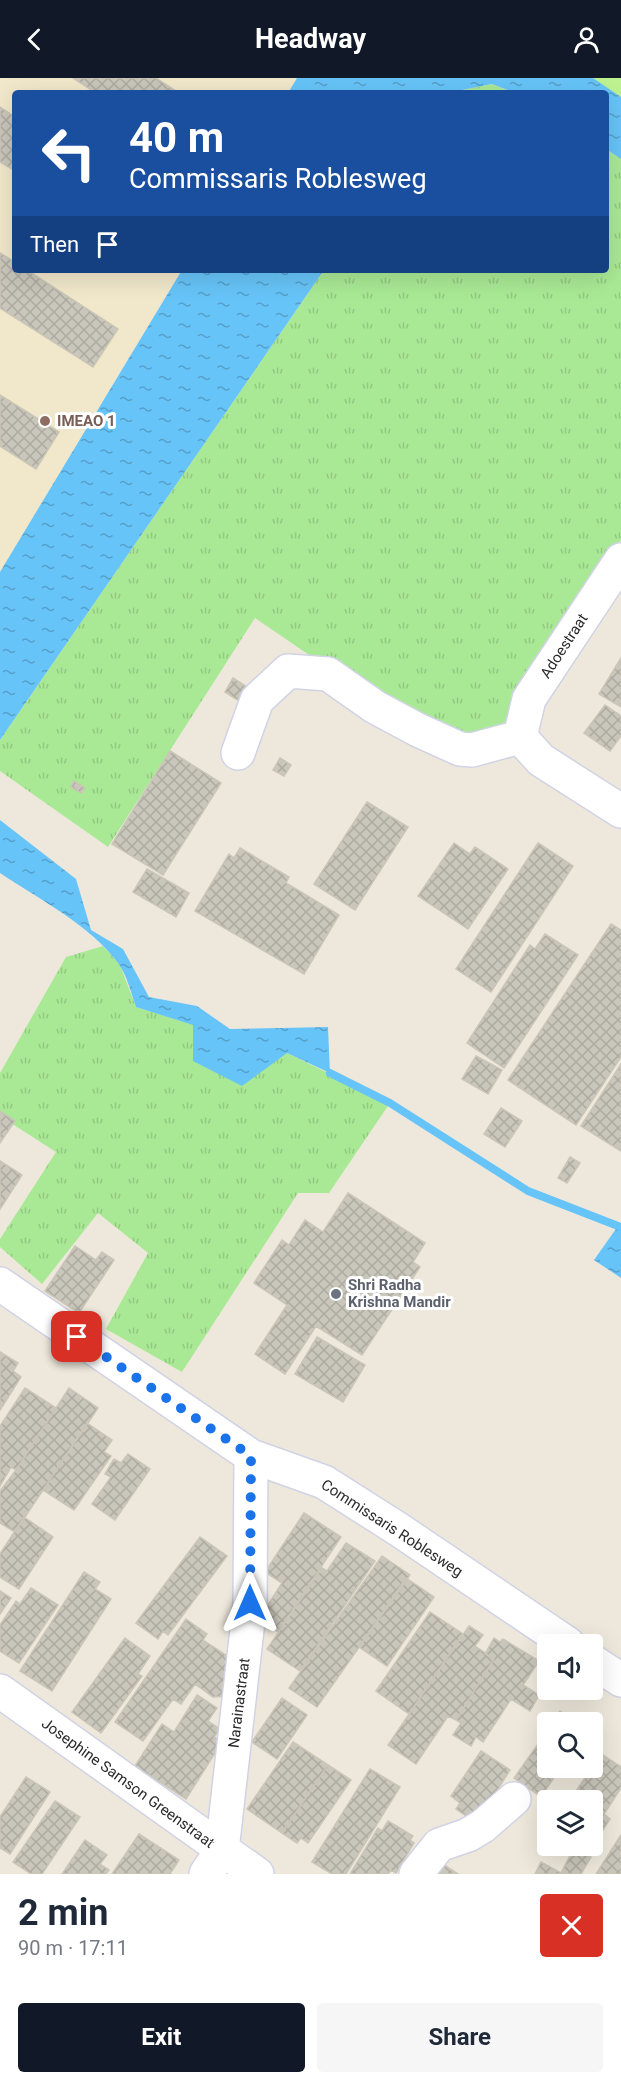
<!DOCTYPE html>
<html lang="en">
<head>
<meta charset="utf-8">
<style>
  :root { --surface:#fff; --page:#f6f6f7; --text:#1f2937; --muted:#747a83; --accent:#111827 }
  body { margin:0; font-family:Roboto,sans-serif; background:var(--page); color:var(--text); height:100vh; display:flex; flex-direction:column; font-size:22px; white-space:nowrap }
  * { box-sizing:border-box; margin:0 }
  p { font-size:20px; color:var(--muted) }
  .icon { flex:none; width:33px; height:33px; fill:none; stroke:currentColor; stroke-width:2; stroke-linecap:round; stroke-linejoin:round }
  .map { position:relative; height:1796px; overflow:hidden }
  .side { display:flex; flex-direction:column; background:var(--surface); flex:1 }
  .side>* { flex:none }
  .guide { position:absolute; left:12px; top:12px; width:597px; height:183px; border-radius:6px; box-shadow:0 6px 24px #0002; background:#1a4fa0; color:#fff; overflow:hidden }
  .fabs { position:absolute; left:537px; top:1556px; display:grid; gap:12px }
  .fabs a { display:grid; place-items:center; width:66px; height:66px; border-radius:6px; background:var(--surface); box-shadow:0 6px 24px #0002; font-size:30px }
  .pin { position:absolute; display:grid; place-items:center; width:51px; height:51px; color:#fff; margin:-26px; border-radius:12px; box-shadow:0 3px 9px #0006 }
  .me { position:absolute; width:66px; margin:-33px; rotate:0deg; stroke-linejoin:round; filter:drop-shadow(0 0 4px #0008) }
  .turn { display:flex; align-items:center; gap:21px; height:126px; padding:0 18px; font-size:27px }
  .turn .icon { width:78px; height:78px; stroke-width:2.5 }
  .turn b { display:block; font-size:42px; line-height:51px }
  .then { display:flex; align-items:center; height:57px; padding:0 18px; background:#0003; gap:12px; font-size:22px }
  .round { display:grid; place-items:center; flex:none; width:63px; height:63px; border-radius:6px; background:var(--page) }
  .summary { display:flex; align-items:center; justify-content:space-between; height:102px; padding:0 18px }
  h1 { font-size:36px; font-weight:700; line-height:45px }
  .button { display:flex; gap:12px; margin-top:auto; padding:12px 18px }
  .button a { flex:1; height:69px; border-radius:6px; background:var(--accent); color:#fff; font-size:24px; font-weight:700; line-height:69px; text-align:center }
  .button a+a { background:var(--page); color:var(--text) }
  header { display:flex; justify-content:space-between; align-items:center; height:78px; padding:0 18px; background:var(--accent); color:#fff; font-size:27px; font-weight:700 }
  .map>svg:first-child { display:block }
  .education { fill:#f1e8cb }
  .grass { fill:url(#grass-tufts) }
  .pitch { fill:#bef190 }
  .water { fill:url(#water-ripples) }
  .lines { fill:none; stroke-linecap:round; stroke-linejoin:round }
  .stream { stroke:#67c4f8; stroke-width:8 }
  .building { fill:url(#building-cross-hatch); stroke:#cac5b6; stroke-width:1.5 }
  .minor-casing { stroke:#d1d3e5; stroke-width:36 }
  .minor { stroke:#fff; stroke-width:33 }
  .route { stroke:#1a73e8; stroke-width:10; stroke-dasharray:0 18 }
  .education-dot { fill:#8d6e63; stroke:#fff; stroke-width:2 }
  .worship-dot { fill:#6b7280; stroke:#fff; stroke-width:2 }
  .labels { text-anchor:middle; stroke-width:6; stroke-linejoin:round; paint-order:stroke }
  .education-label { font-size:15px; font-weight:bold; fill:#785e54; stroke:#fff; text-anchor:start }
  .street-label { font-size:15px; fill:#2b2b2b; stroke:#fff }
  .worship-label { font-size:15px; font-weight:bold; fill:#5b616d; stroke:#fff; text-anchor:start }
</style>
</head>
<body>
<header><svg class="icon" aria-label="back" viewBox="0 0 24 24"><path d="M15 5l-7 7 7 7"/></svg>Headway<svg class="icon" aria-label="person" viewBox="0 0 24 24"><circle cx="12" cy="8" r="4"/><path d="M4 21q1-7 8-7t8 7"/></svg></header>
<div class="map">
<svg width="621" height="1796" viewBox="0 0 621 1796">
  <defs>
    <pattern id="grass-tufts" width="24" height="20" patternUnits="userSpaceOnUse" patternTransform="scale(1.5)"><rect width="24" height="20" fill="#a9e995"/><path d="M3 7l-1-3M5 7V3M7 7l1-3M15 17l-1-3M17 17v-4M19 17l1-3" fill="none" stroke="#92c881"/></pattern>
    <pattern id="water-ripples" width="26" height="14" patternUnits="userSpaceOnUse" patternTransform="scale(1.5)"><rect width="26" height="14" fill="#67c4f8"/><path d="M2 4q2-2 4 0t4 0M15 11q2-2 4 0t4 0" fill="none" stroke="#559fc9"/></pattern>
    <pattern id="building-cross-hatch" width="8" height="8" patternUnits="userSpaceOnUse" patternTransform="scale(1.5)"><rect width="8" height="8" fill="#c9c6bb"/><path d="M0 0l8 8M0 8l8-8" fill="none" stroke="#adaaa1"/></pattern>
  </defs>
  <rect width="100%" height="100%" fill="#eee8dc"/>
  <path class="education" d="M0 0H297L288 15H15V192H182L0 494Z"/>
  <path class="grass" d="M492 6 515 15H447Z
    M606 71 621 81V462L525 602 516 653 464 662 375 622 255 540 108 769 0 693V662L324 192H606Z
    M103 868 120 887 136 929 287 975 390 1025 329 1115H298L182 1294 106 1251 148 1175 98 1135 42 1206 0 1169V1161L56 1074 0 1038V995L66 879Z"/>
  <path class="pitch" d="M588 0H621V24Z"/>
  <path class="water" d="M297 0H593L621 19V81L606 71V15H515L492 6 447 15H288Z
    M182 192H324L0 662V494Z
    M0 742 76 801 91 852 123 871 149 919 197 928 230 951 328 949 330 995 287 975 242 1008 193 983V947L136 929C131 915 127 897 118 885 90 847 39 821 0 795Z
    M618 1148 621 1150V1200L594 1182Z"/>
  <g class="lines">
    <path class="stream" d="M330 995 390 1025 528 1113 618 1148"/>
  </g>
  <path class="building" d="M73 0H156L179 15H96Z
    M0 29 15 39V93L0 84Z
    M0 175 15 184V192H27L118 251 93 289 0 230Z
    M0 317 59 354 36 391 0 368Z
    M621 580V629L599 616Z
    M233 600 247 609 239 623 225 614Z
    M605 627 621 638V658L610 673 584 655Z
    M170 673 221 705 163 797 112 766Z
    M280 680 291 687 284 698 273 692Z
    M74 703 85 710 81 715 71 709Z
    M367 724 408 749 355 832 314 806Z
    M454 765 470 776 475 769 508 791 468 851 418 818Z
    M538 765 573 788 491 914 456 891Z
    M240 770 289 799 286 805 339 837 304 896 195 833 229 776 234 780Z
    M147 791 189 815 176 839 133 814Z
    M611 846 621 852V979L576 1047 508 1002Z
    M545 856 578 877 504 990 467 965 530 867 535 871Z
    M476 978 502 992 488 1016 462 1001Z
    M621 986V1073L581 1048Z
    M501 1030 522 1043 505 1069 484 1056Z
    M0 1033 15 1043 0 1065Z
    M570 1079 580 1085 567 1105 558 1100Z
    M0 1083 22 1097 0 1131Z
    M348 1115 425 1165 413 1184 420 1189 362 1277 316 1248 285 1296 255 1276 287 1227 254 1205 282 1162 289 1167 305 1142 323 1154Z
    M75 1168 96 1182 102 1174 114 1182 79 1235 45 1213Z
    M317 1259 365 1287 343 1324 295 1296Z
    M0 1274 18 1285 13 1293 21 1299 0 1332Z
    M25 1310 56 1330 16 1392 11 1389 0 1408V1348Z
    M69 1310 98 1330 15 1454 0 1445V1413L16 1392Z
    M87 1345 112 1362 104 1374 111 1378 74 1432 43 1412Z
    M128 1376 150 1391 115 1442 92 1426 111 1399 105 1396 114 1381 121 1385Z
    M304 1435 341 1459 278 1554 265 1546 268 1540 262 1536 282 1505 265 1494Z
    M24 1439 53 1459 19 1511 0 1499V1476Z
    M200 1459 227 1478 168 1557 163 1553 158 1561 136 1545Z
    M346 1465 375 1483 300 1593 267 1571 322 1490 327 1493Z
    M382 1478 410 1497 317 1629 289 1610Z
    M84 1494 100 1504 95 1511 111 1521 52 1613 20 1593Z
    M406 1500 434 1519 387 1588 359 1569Z
    M31 1510 58 1527 19 1585 0 1573V1547L16 1523 20 1526Z
    M0 1513 11 1520 0 1536Z
    M430 1534 463 1556 409 1636 376 1613Z
    M186 1541 207 1556 203 1562 227 1578 228 1618 213 1619 195 1606 181 1626 173 1621 143 1663 115 1644Z
    M469 1548 483 1557 475 1568 494 1581 456 1642 448 1638 416 1686 388 1667Z
    M125 1560 150 1578 138 1596 142 1598 101 1655 72 1634Z
    M494 1560 500 1564 503 1561 539 1583 523 1607 539 1617 530 1633 511 1621 483 1664 476 1659 471 1668 453 1657 461 1645 456 1642 494 1581 485 1576Z
    M197 1617 217 1630 208 1643 220 1651 214 1659 222 1664 186 1721 135 1688 162 1646 174 1654Z
    M282 1620 307 1637 277 1681 252 1664Z
    M560 1633 576 1644H553Z
    M548 1652V1689H561L541 1719 514 1700Z
    M293 1664 328 1687 282 1755 247 1731Z
    M481 1673 510 1692 496 1714 499 1716 475 1744 456 1731 460 1725 451 1718Z
    M601 1676 621 1689V1710L604 1736 610 1741 594 1766 592 1722H570Z
    M328 1687 351 1702 308 1765 301 1760 297 1765 282 1755Z
    M370 1691 400 1709 346 1796H332L312 1784Z
    M26 1699 50 1714 10 1776 0 1770V1739Z
    M55 1723 80 1739 42 1796H31L13 1784Z
    M388 1743 413 1758 410 1762 414 1765 396 1795 391 1792 388 1796H350L378 1750 382 1753Z
    M139 1756 179 1782 170 1796H112Z
    M621 1757V1796H596Z
    M85 1762 107 1777 100 1786 109 1792 106 1796H62Z
    M574 1770 591 1779 581 1796H535L541 1784 561 1795Z
    M438 1783 458 1796H429Z"/>
  <g class="lines">
    <defs>
      <path id="minor" d="M520 659 529 621 621 482
        M520 659 541 682 621 733
        M238 675 257 622 288 593 328 596 375 629 418 652 460 671 472 672 520 659
        M0 1206 251 1378 324 1404 401 1453 568 1566
        M592 1583 621 1602
        M0 1613 257 1796
        M206 1796 222 1772 250 1525 251 1378
        M416 1796 439 1767 468 1757 483 1748 514 1721"/>
    </defs>
    <use href="#minor" class="minor-casing"/>
    <use href="#minor" class="minor"/>
  </g>
  <g class="lines">
    <path class="route" d="M77 1259 251 1378 250 1525"/>
  </g>
  <circle class="education-dot" cx="45" cy="343" r="6"/>
  <circle class="worship-dot" cx="336" cy="1216" r="6"/>
  <g class="labels">
    <g class="education-label">
      <text x="57" y="348">IMEAO 1</text>
    </g>
    <g class="street-label">
      <text transform="translate(564 568) rotate(-57)" y="5">Adoestraat</text>
      <text transform="translate(392 1450) rotate(33)" y="5">Commissaris Roblesweg</text>
      <text transform="translate(239 1625) rotate(-83)" y="5">Narainastraat</text>
      <text transform="translate(128 1705) rotate(36)" y="5">Josephine Samson Greenstraat</text>
    </g>
    <g class="worship-label">
      <text x="348" y="1212">Shri Radha<tspan x="348" dy="17">Krishna Mandir</tspan></text>
    </g>
  </g>
</svg>
<div class="fabs">
<a><svg class="icon" aria-label="sound" viewBox="0 0 24 24"><path d="M4 9h4l5-4v14l-5-4H4zM17 9q2 3 0 6"/></svg></a>
<a><svg class="icon" aria-label="search" viewBox="0 0 24 24"><circle cx="10" cy="10" r="6"/><path d="M15 15l6 6"/></svg></a>
<a><svg class="icon" aria-label="layers" viewBox="0 0 24 24"><path d="M12 4l9 5-9 5-9-5zM3 14l9 5 9-5"/></svg></a>
</div>
<div class="pin" style="left:77px;top:1259px;background:#d93025"><svg class="icon" aria-label="arrive" viewBox="0 0 24 24"><path d="M6 21V4h12l-3 4 3 4H6"/></svg></div>
<svg class="me" style="left:250px;top:1525px" viewBox="-20 -20 40 40"><path d="M0-17L14 15 0 8-14 15z" fill="#1a73e8" stroke="#fff" stroke-width="4"/></svg>
<div class="guide">
<div class="turn"><svg class="icon" aria-label="left" viewBox="0 0 24 24"><path d="M17 20v-9H6M10 6l-5 5 5 5"/></svg><div><b>40 m</b>Commissaris Roblesweg</div></div>
<div class="then">Then<svg class="icon" aria-label="arrive" viewBox="0 0 24 24"><path d="M6 21V4h12l-3 4 3 4H6"/></svg></div>
</div>
</div>
<section class="side">
<div class="summary"><div><h1>2 min</h1><p>90 m · 17:11</p></div><a class="round" style="background:#d93025;color:#fff"><svg class="icon" aria-label="close" viewBox="0 0 24 24"><path d="M6 6l12 12M18 6L6 18"/></svg></a></div>
<div class="button"><a>Exit</a><a>Share</a></div>
</section>
</body>
</html>
